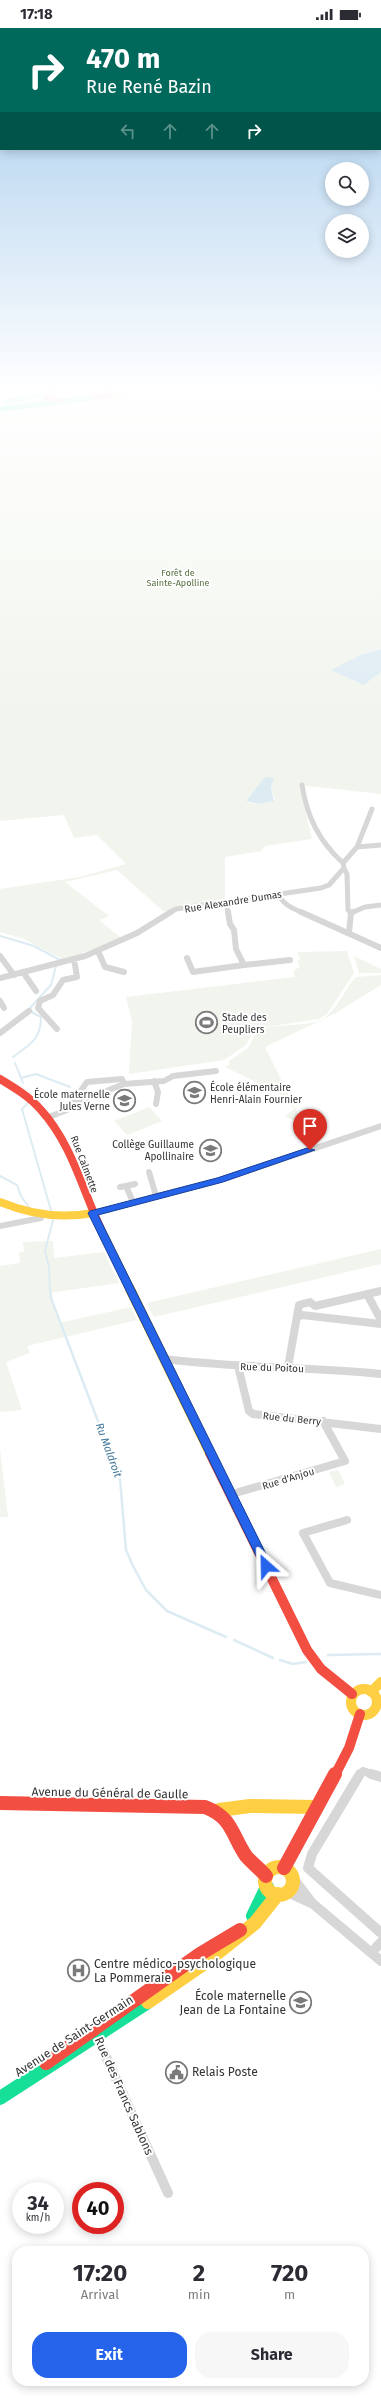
<!DOCTYPE html>
<html lang="en">
<head>
<meta charset="utf-8">
<style>
  :root { --surface:#fff; --page:#f7f7f7; --text:#2b2b33; --muted:#7c7c81; --accent:#2563eb }
  body { margin:0; font-family:"Fira Sans",sans-serif; background:var(--page); color:var(--text); height:100vh; display:flex; flex-direction:column; font-size:15px; white-space:nowrap }
  * { box-sizing:border-box; margin:0 }
  p { font-size:13px; color:var(--muted) }
  .icon { flex:none; width:22px; height:22px; fill:none; stroke:currentColor; stroke-width:2; stroke-linecap:round; stroke-linejoin:round }
  .map { position:relative; flex:1; overflow:hidden }
  .side { position:absolute; left:12px; top:2218px; width:357px; height:140px; display:flex; flex-direction:column; background:var(--surface); border-radius:16px; box-shadow:0 2px 10px #0003 }
  .side>* { flex:none }
  .hud { position:absolute; left:0px; top:0px; width:381px; height:122px; box-shadow:0 2px 10px #0003; background:#00695c; color:#fff; overflow:hidden }
  .buttons { position:absolute; left:325px; top:134px; display:grid; gap:8px }
  .buttons a { display:grid; place-items:center; width:44px; height:44px; border-radius:50%; background:var(--surface); box-shadow:0 2px 10px #0003; font-size:20px }
  .speed { position:absolute; left:12px; top:2154px; display:flex; gap:8px; font-size:20px; font-weight:700; text-align:center }
  .speed>* { display:grid; place-content:center; width:52px; height:52px; border-radius:50%; background:var(--surface); box-shadow:0 2px 10px #0003; line-height:1 }
  .speed small { font-size:10px; font-weight:400 }
  .speed .limit { border:6px solid #d22; background:#fff; color:#111 }
  .pin { position:absolute; display:grid; place-items:center; width:34px; height:34px; color:#fff; margin:-41px -17px; border-radius:50% 50% 50% 0; rotate:-45deg; box-shadow:0 0 4px #0007 }
  .pin .icon { rotate:45deg }
  .me { position:absolute; width:44px; margin:-22px; rotate:335deg; stroke-linejoin:round; filter:drop-shadow(0 0 3px #0008) }
  .turn { display:flex; align-items:center; gap:14px; height:84px; padding:0 20px; font-size:18px }
  .turn .icon { width:52px; height:52px; stroke-width:2.5 }
  .turn b { display:block; font-size:28px; line-height:34px }
  .lanes { display:flex; align-items:center; height:38px; padding:0 20px; background:#0003; justify-content:center; gap:20px; direction:ltr }
  .lanes .off { opacity:.35 }
  .eta { display:flex; justify-content:space-evenly; align-items:center; height:68px; text-align:center }
  .eta b { font-size:24px; font-weight:700; line-height:28px }
  .button { display:flex; gap:8px; margin-top:auto; padding:8px 20px }
  .button a { flex:1; height:46px; border-radius:16px; background:var(--accent); color:#fff; font-size:16px; font-weight:700; line-height:46px; text-align:center }
  .button a+a { background:var(--page); color:var(--text) }
  .status { display:flex; justify-content:space-between; align-items:center; height:28px; padding:0 20px; background:var(--surface); direction:ltr }
  .status svg { height:11px; fill:currentColor }
  .map>svg:first-child { display:block }
  .green { fill:#f1f5ed; fill-rule:evenodd }
  .water { fill:#ddebf3 }
  .lines { fill:none; stroke-linecap:round; stroke-linejoin:round }
  .stream-far1 { stroke:#ddebf3; stroke-width:2 }
  .stream { stroke:#ddebf3; stroke-width:2.5 }
  .street-far3 { stroke:#d7d7d7; stroke-width:5 }
  .street-far2 { stroke:#d7d7d7; stroke-width:6 }
  .street-far1 { stroke:#d7d7d7; stroke-width:8 }
  .street { stroke:#d7d7d7; stroke-width:10 }
  .fast-far1 { stroke:#16e098; stroke-width:5 }
  .fast { stroke:#16e098; stroke-width:14 }
  .slow-far3 { stroke:#ffcf43; stroke-width:5 }
  .slow-far2 { stroke:#ffcf43; stroke-width:8 }
  .slow-far1 { stroke:#ffcf43; stroke-width:10 }
  .slow { stroke:#ffcf43; stroke-width:14 }
  .jam-far3 { stroke:#f24e42; stroke-width:5 }
  .jam-far2 { stroke:#f24e42; stroke-width:8 }
  .jam-far1 { stroke:#f24e42; stroke-width:10 }
  .jam { stroke:#f24e42; stroke-width:14 }
  .route { fill:#2563eb; stroke:#184099 }
  .labels { text-anchor:middle; stroke-width:4; stroke-linejoin:round; paint-order:stroke }
  .far-park-label { font-size:9px; fill:#56703f; stroke:#fff }
  .street-label { font-size:10px; fill:#333; stroke:#fff }
  .poi-label { font-size:10px; fill:#333; stroke:#fff; text-anchor:start }
  .water-label { font-size:11px; font-style:italic; fill:#3f7597; stroke:#fff }
  .near-street-label { font-size:12px; fill:#333; stroke:#fff }
  .near-poi-label { font-size:12px; fill:#333; stroke:#fff; text-anchor:start }
</style>
</head>
<body>
<div class="status"><b>17:18</b><svg viewBox="0 0 49 12"><path d="M0 12V9h3v3zM5 12V6h3v6zM10 12V3h3v9zM15 12V0h3v12zM26 1h20v11H26zM47 4h2v5h-2z"/></svg></div>
<div class="map">
<svg width="381" height="2370" viewBox="0 0 381 2370">
  <rect width="100%" height="100%" fill="#fff"/>
  <path class="green" d="M0 365H381V621L363 626 364 657 381 644V766L299 757 312 811 265 818 261 823 225 829V872L183 878 164 884 117 842 65 854 109 888 99 892 121 910 64 932 22 910 0 904V861L80 849 126 836 97 807 74 810 64 787 0 793ZM266 750 274 751 271 760 275 772 255 776 247 774 250 767Z
    M347 923 354 945 327 986 319 991 258 1000 253 1004 246 1017 224 1032 129 1046 132 993 126 969 295 949 293 943 300 939 297 933 300 932 298 924Z
    M354 928 381 941V945H359Z
    M381 947V957L334 986 265 1019 304 1098 285 1088 294 1081 288 1070 225 1039 230 1036 229 1033 248 1020 258 1002C277 994 314 1001 328 987 338 978 345 963 353 952L356 949Z
    M149 1079 162 1093 127 1107 114 1093Z
    M53 1213 54 1230 104 1224 119 1255 49 1265 59 1295 131 1279 137 1292 27 1318 30 1325 6 1334 22 1382 0 1384V1238L20 1235 19 1224H24L23 1214Z
    M381 1221V1236L154 1289 147 1275Z
    M0 1421 8 1489H0Z
    M338 1442 345 1456 336 1459 329 1444Z"/>
  <path class="water" d="M381 621V644L364 657 331 642 363 626Z
    M269 749 274 751 271 760 274 773 258 776 246 773 264 750Z"/>
  <g class="lines">
    <path class="stream-far1" d="M0 908 34 918 60 932
      M13 1029C30 1016 41 1012 41 989L33 985 30 980 51 957 56 938
      M15 1035 23 1055
      M21 1050 36 1046 70 1059
      M29 1074 22 1081 52 1186
      M0 1148 17 1157 21 1168 31 1182
      M50 1262 49 1239 45 1223 53 1192"/>
    <path class="stream" d="M50 1261 51 1270 120 1451 126 1522 133 1538 146 1562 167 1583 226 1609
      M234 1612 273 1630
      M328 1627 381 1626
      M280 1632 293 1636 306 1634"/>
    <path class="street-far3" d="M302 757C307 789 319 813 343 835
      M357 819 381 817
      M344 840 347 846 348 882 351 885
      M278 865C283 877 292 880 303 885
      M226 874 228 885
      M169 885 176 881 321 860 329 857 344 840 343 835 357 819 372 781
      M351 885 365 879 381 877"/>
    <path class="street-far2" d="M228 884 230 896 234 902 236 921 244 937 290 932
      M301 884 381 920
      M351 885 353 884
      M349 905 351 885
      M98 923 105 939 124 944
      M0 928 14 947
      M187 930 193 944 244 937
      M23 944 36 963
      M0 950 85 928 137 905 171 884
      M0 973 4 980
      M57 1001 38 980 40 973 53 967 63 952 77 949 74 931
      M0 1005 29 983
      M122 1051 124 1056 71 1077 87 1054Z
      M154 1053 158 1064 156 1076
      M124 1056 164 1053 173 1048 216 1043
      M49 1089 67 1082 71 1077
      M149 1144 156 1168
      M126 1158 135 1156
      M120 1159 126 1158 133 1174
      M93 1185 220 1152 381 1098
      M0 1198 41 1190"/>
    <path class="street-far1" d="M367 1266 381 1292
      M297 1289 302 1287 381 1296
      M164 1331C237 1340 308 1339 381 1346
      M238 1338 249 1383 253 1386 381 1401
      M288 1339 299 1277 310 1274 315 1278 381 1263
      M232 1466 345 1433 323 1393
      M347 1492 303 1505 330 1555 381 1567
      M359 1747 363 1743 374 1747"/>
    <path class="street" d="M360 1746 312 1826 308 1840 381 1905
      M371 1746 381 1749
      M293 1850 312 1875 381 1933
      M287 1864 311 1875
      M372 1924 381 1914
      M96 2007 168 2165"/>
    <path class="fast-far1" d="M7 374 44 365
      M0 381 98 369"/>
    <path class="fast" d="M253 1888 267 1859
      M0 2070 148 1974"/>
    <path class="slow-far3" d="M111 368 125 365"/>
    <path class="slow-far2" d="M0 1174C31 1187 60 1191 93 1185
      M100 1199 131 1262"/>
    <path class="slow-far1" d="M130 1261 210 1425
      M351 1674a13 13 0 1 1 26 0a13 13 0 1 1-26 0Z
      M371 1664 381 1654"/>
    <path class="slow" d="M219 1782 250 1778 317 1779
      M265 1853a14 14 0 1 1 28 0a14 14 0 1 1-28 0Z
      M148 1974 206 1934 255 1895 278 1866"/>
    <path class="jam-far3" d="M51 365 45 369 60 372
      M95 365 94 368H110V365"/>
    <path class="jam-far2" d="M0 1051C15 1060 30 1069 41 1082 71 1115 82 1160 100 1199"/>
    <path class="jam-far1" d="M210 1425 307 1622 321 1641 352 1666
      M335 1747 349 1720 360 1686"/>
    <path class="jam" d="M0 1775 205 1779C233 1790 231 1806 246 1828 252 1835 260 1841 266 1848
      M284 1840 335 1746
      M46 2035 200 1926 240 1902"/>
  </g>
  <linearGradient id="sky" x2="0" y2="1"><stop stop-color="#a3caec"/><stop offset="0.52" stop-color="#fff"/><stop offset="1" stop-color="#fff" stop-opacity="0"/></linearGradient>
  <rect width="381" height="697" fill="url(#sky)"/>
  <path class="route" d="M307 1120 315 1122 223 1154 98 1187 272 1538 266 1543 261 1538 88 1185 90 1183 217 1150Z"/>
  <defs>
    <symbol id="stadium-ring" viewBox="-11 -11 22 22"><circle r="9.5" fill="#fff" stroke="#7a7a7a" stroke-width="1.5"/><path d="M0-5a6.5 5 0 1 0 0 10a6.5 5 0 1 0 0-10ZM-3.5-1.8h7v3.6h-7Z" fill="#7a7a7a"/></symbol>
    <symbol id="school-ring" viewBox="-11 -11 22 22"><circle r="9.5" fill="#fff" stroke="#7a7a7a" stroke-width="1.5"/><path d="M0-5L7-2L0 1L-7-2ZM-4 1L0 2.5L4 1V4Q0 6-4 4Z" fill="#7a7a7a"/></symbol>
    <symbol id="hospital-ring" viewBox="-11 -11 22 22"><circle r="9.5" fill="#fff" stroke="#7a7a7a" stroke-width="1.5"/><path d="M-5-5h3v3.5h4V-5h3V5h-3V1.5h-4V5h-3Z" fill="#7a7a7a"/></symbol>
    <symbol id="civic-ring" viewBox="-11 -11 22 22"><circle r="9.5" fill="#fff" stroke="#7a7a7a" stroke-width="1.5"/><path d="M-.6-6.5H3V-4.5H.6V-3L4-1V1h2V6H-6V1h2V-1L-.6-3ZM-1.2 2.5V6h2.4V2.5Z" fill="#7a7a7a"/></symbol>
  </defs>
  <g fill-rule="evenodd">
    <use href="#stadium-ring" x="194" y="982" width="25" height="25"/>
    <use href="#school-ring" x="182" y="1052" width="25" height="25"/>
    <use href="#school-ring" x="112" y="1060" width="25" height="25"/>
    <use href="#school-ring" x="198" y="1110" width="25" height="25"/>
    <use href="#hospital-ring" x="66" y="1930" width="25" height="25"/>
    <use href="#school-ring" x="288" y="1962" width="25" height="25"/>
    <use href="#civic-ring" x="164" y="2032" width="25" height="25"/>
  </g>
  <g class="labels">
    <g class="far-park-label">
      <text x="178" y="548">Forêt de<tspan x="178" dy="10">Sainte-Apolline</tspan></text>
    </g>
    <g class="street-label">
      <text transform="translate(233 873) rotate(-9)" y="4">Rue Alexandre Dumas</text>
      <text transform="translate(85 1136) rotate(69)" y="4">Rue Calmette</text>
      <text transform="translate(272 1339) rotate(2)" y="4">Rue du Poitou</text>
      <text transform="translate(292 1390) rotate(6)" y="4">Rue du Berry</text>
      <text transform="translate(288 1450) rotate(-17)" y="4">Rue d'Anjou</text>
    </g>
    <g class="poi-label">
      <text x="222" y="993">Stade des<tspan x="222" dy="12">Peupliers</tspan></text>
      <text x="210" y="1063">École élémentaire<tspan x="210" dy="12">Henri-Alain Fournier</tspan></text>
      <text x="110" y="1070" text-anchor="end">École maternelle<tspan x="110" dy="12">Jules Verne</tspan></text>
      <text x="194" y="1120" text-anchor="end">Collège Guillaume<tspan x="194" dy="12">Apollinaire</tspan></text>
    </g>
    <g class="water-label">
      <text transform="translate(109 1422) rotate(70)" y="4">Ru Maldroit</text>
    </g>
    <g class="near-street-label">
      <text transform="translate(110 1765) rotate(1)" y="4">Avenue du Général de Gaulle</text>
      <text transform="translate(74 2008) rotate(-33)" y="4">Avenue de Saint-Germain</text>
      <text transform="translate(124 2068) rotate(66)" y="4">Rue des Francs Sablons</text>
    </g>
    <g class="near-poi-label">
      <text x="94" y="1940">Centre médico-psychologique<tspan x="94" dy="14">La Pommeraie</tspan></text>
      <text x="286" y="1972" text-anchor="end">École maternelle<tspan x="286" dy="14">Jean de La Fontaine</tspan></text>
      <text x="192" y="2048">Relais Poste</text>
    </g>
  </g>
</svg>
<div class="buttons">
<a><svg class="icon" aria-label="search" viewBox="0 0 24 24"><circle cx="10" cy="10" r="6"/><path d="M15 15l6 6"/></svg></a>
<a><svg class="icon" aria-label="layers" viewBox="0 0 24 24"><path d="M12 4l9 5-9 5-9-5zM3 14l9 5 9-5"/></svg></a>
</div>
<div class="speed"><div>34<small>km/h</small></div><div class="limit">40</div></div>
<div class="pin" style="left:310px;top:1122px;background:#d93025"><svg class="icon" aria-label="arrive" viewBox="0 0 24 24"><path d="M6 21V4h12l-3 4 3 4H6"/></svg></div>
<svg class="me" style="left:266px;top:1538px" viewBox="-20 -20 40 40"><path d="M0-17L14 15 0 8-14 15z" fill="#2563eb" stroke="#fff" stroke-width="4"/></svg>
<div class="hud">
<div class="turn"><svg class="icon" aria-label="right" viewBox="0 0 24 24"><path d="M7 20v-9h11M14 6l5 5-5 5"/></svg><div><b>470 m</b>Rue René Bazin</div></div>
<div class="lanes"><svg class="icon off" aria-label="left" viewBox="0 0 24 24"><path d="M17 20v-9H6M10 6l-5 5 5 5"/></svg><svg class="icon off" aria-label="ahead" viewBox="0 0 24 24"><path d="M12 20V5M6 11l6-6 6 6"/></svg><svg class="icon off" aria-label="ahead" viewBox="0 0 24 24"><path d="M12 20V5M6 11l6-6 6 6"/></svg><svg class="icon" aria-label="right" viewBox="0 0 24 24"><path d="M7 20v-9h11M14 6l5 5-5 5"/></svg></div>
</div>
<section class="side">
<div class="eta">
<div><b>17:20</b><p>Arrival</p></div>
<div><b>2</b><p>min</p></div>
<div><b>720</b><p>m</p></div>
</div>
<div class="button"><a>Exit</a><a>Share</a></div>
</section>
</div>
</body>
</html>
